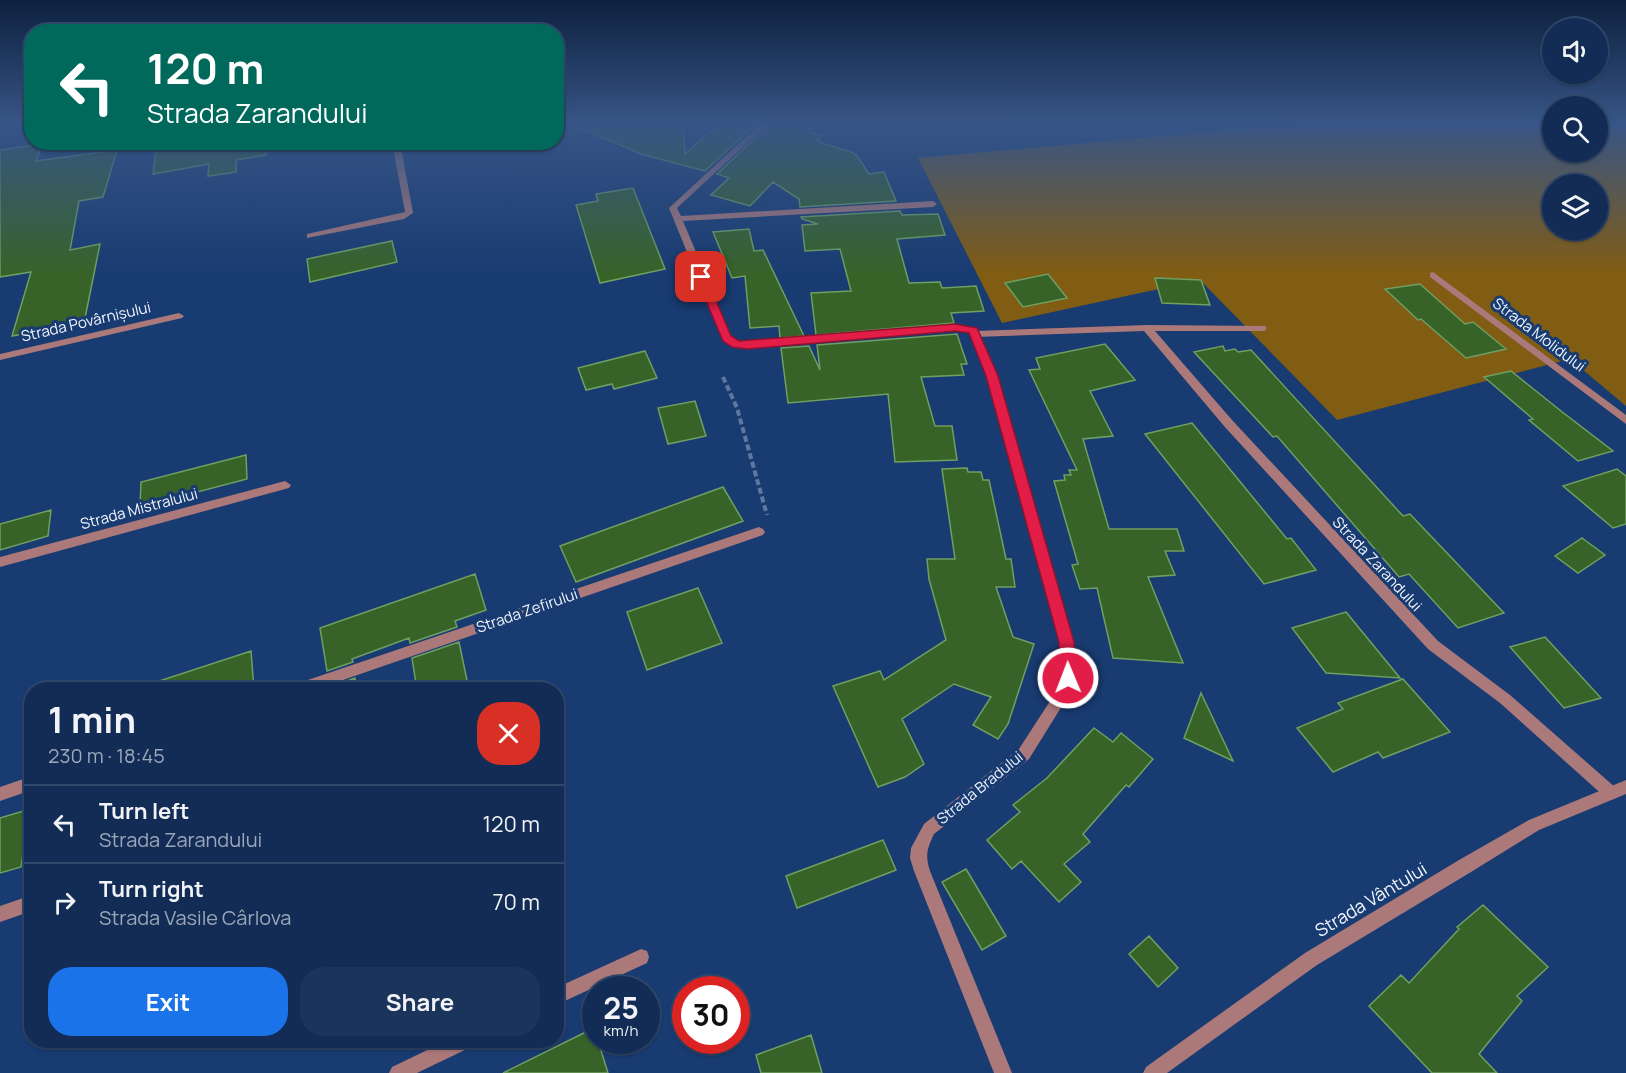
<!DOCTYPE html>
<html lang="en">
<head>
<meta charset="utf-8">
<style>
  :root { --surface:#122c55; --page:#1b345b; --text:#f1f3f6; --muted:#9ca7b9; --line:#31486c; --accent:#1a73e8 }
  body { margin:0; font-family:Manrope,sans-serif; background:var(--page); color:var(--text); height:100vh; display:flex; flex-direction:column; font-size:22px; white-space:nowrap }
  * { box-sizing:border-box; margin:0 }
  p { font-size:20px; color:var(--muted) }
  .icon { flex:none; width:33px; height:33px; fill:none; stroke:currentColor; stroke-width:2; stroke-linecap:round; stroke-linejoin:round }
  .map { position:relative; flex:1; overflow:hidden }
  .sheet { position:absolute; left:24px; top:682px; width:540px; height:366px; display:flex; flex-direction:column; background:var(--surface); border-radius:24px; box-shadow:0 2px 4px #0004,0 0 0 2px var(--line) }
  .sheet>* { flex:none }
  .guide { position:absolute; left:24px; top:24px; width:540px; height:126px; border-radius:24px; box-shadow:0 2px 4px #0004,0 0 0 2px var(--line); background:#00695c; color:#fff; overflow:hidden }
  .tools { position:absolute; left:1542px; top:18px; display:grid; gap:12px }
  .tools a { display:grid; place-items:center; width:66px; height:66px; border-radius:50%; background:var(--surface); box-shadow:0 2px 4px #0004,0 0 0 2px var(--line); font-size:30px }
  .speed { position:absolute; left:582px; top:976px; display:flex; gap:12px; font-size:30px; font-weight:700; text-align:center }
  .speed>* { display:grid; place-content:center; width:78px; height:78px; border-radius:50%; background:var(--surface); box-shadow:0 2px 4px #0004,0 0 0 2px var(--line); line-height:1 }
  .speed small { font-size:15px; font-weight:400 }
  .speed .limit { border:9px solid #d22; background:#fff; color:#111 }
  .pin { position:absolute; display:grid; place-items:center; width:51px; height:51px; color:#fff; margin:-26px; border-radius:12px; box-shadow:0 3px 9px #0006 }
  .me { position:absolute; width:66px; margin:-33px; rotate:359deg; stroke-linejoin:round; filter:drop-shadow(0 0 4px #0008) }
  .turn { display:flex; align-items:center; gap:21px; height:126px; padding:0 24px; font-size:27px }
  .turn .icon { width:78px; height:78px; stroke-width:2.5 }
  .turn b { display:block; font-size:42px; line-height:51px }
  .round { display:grid; place-items:center; flex:none; width:63px; height:63px; border-radius:24px; background:var(--page) }
  .overview { display:flex; align-items:center; justify-content:space-between; height:102px; padding:0 24px }
  h1 { font-size:36px; font-weight:700; line-height:45px }
  .primary-button { display:flex; gap:12px; margin-top:auto; padding:12px 24px }
  .primary-button a { flex:1; height:69px; border-radius:24px; background:var(--accent); color:#fff; font-size:24px; font-weight:700; line-height:69px; text-align:center }
  .primary-button a+a { background:var(--page); color:var(--text) }
  ul { padding:0; list-style:none }
  li { display:flex; align-items:center; gap:18px; height:78px; padding:0 24px; border-top:2px solid var(--line) }
  li div { flex:1 }
  li b { display:block; font-size:22px }
  li em { font-style:normal }
  .map>svg:first-child { display:block }
  .green { fill:#815c13; fill-rule:evenodd }
  .building { fill:#376329; stroke:#709f62; stroke-width:1.5 }
  .lines { fill:none; stroke-linecap:round; stroke-linejoin:round }
  .path { stroke:#60789f; stroke-width:4; stroke-dasharray:6 3; stroke-linecap:butt }
  .lane { fill:#ab797a; fill-rule:evenodd }
  .street { fill:#ab797a; fill-rule:evenodd }
  .route { fill:#e11d48; stroke:#92132f; stroke-width:1.5 }
  .labels { text-anchor:middle; stroke-width:6; stroke-linejoin:round; paint-order:stroke }
  .street-label { font-size:15px; fill:#f1f5fc; stroke:#183b71 }
  .near-street-label { font-size:18px; fill:#f1f5fc; stroke:#183b71 }
</style>
</head>
<body>
<div class="map">
<svg width="1626" height="1073" viewBox="0 0 1626 1073">
  <rect width="100%" height="100%" fill="#183b71"/>
  <path class="green" d="M1309 123H1552V152H1598V123H1626V406L1570 359 1337 420 1200 280 1002 323 918 158ZM1552 184H1598V230H1552Z"/>
  <path class="building" d="M569 123H683L685 154 720 123H757L705 171 641 154Z
    M771 123H788L812 129 809 132 822 136 817 140 822 142 821 143 852 152 857 156 869 174 884 172 896 201 800 207 799 199 773 182 750 206 711 195 729 178 717 174Z
    M193 142H265L266 155 236 160V172L208 176 209 164 153 174 156 150Z
    M42 144 36 161 117 150 103 197 79 201 70 250 100 244 84 323 12 336 31 272 0 277V150Z
    M633 188 665 269 600 283 576 205 598 201 596 194Z
    M900 211 902 215 938 214 945 235 897 239 909 283 940 282 942 288 976 286 984 311 951 313 954 323 816 335 811 293 851 291 840 249 805 251 802 225 818 224 802 219 801 217Z
    M749 229 754 251 763 250 804 336 780 338 779 326 750 328 745 276 732 278 713 232Z
    M392 241 397 262 310 282 307 259Z
    M1048 274 1067 298 1023 307 1005 283Z
    M1155 278 1201 280 1210 305 1162 303Z
    M1420 284 1465 324 1473 322 1506 349 1466 358 1421 319 1418 320 1385 289Z
    M957 334 967 364H961L964 375 921 377 935 426H952L957 460 895 462 888 394 788 403 781 348 809 346 820 370 817 345Z
    M1105 344 1135 380 1090 391 1113 436 1083 439 1109 529H1177L1184 551H1165L1175 575 1148 577 1183 663 1113 658 1097 588 1080 589 1072 565 1078 564 1054 481 1065 480 1064 475H1071L1069 470H1077L1029 370 1040 369 1036 358Z
    M1223 346 1225 351 1235 349 1238 352 1251 350 1403 516 1410 514 1504 613 1458 628 1409 574 1399 577 1277 436 1273 437 1194 352Z
    M645 351 657 378 614 389 612 384 586 390 578 368Z
    M1511 371 1561 411 1613 451 1578 461 1529 420 1533 419 1484 377Z
    M695 401 706 436 668 444 658 408Z
    M1192 423 1287 539 1291 538 1316 570 1264 584 1145 434Z
    M246 455 247 479 140 507 141 482Z
    M967 468 968 472H981L983 480H989L1006 559H1011L1015 587H996L1013 637 1034 644 1008 724 998 739 973 725 991 697 954 684 902 719 924 764 905 777 878 787 833 686 880 671 884 680 946 640 929 579 927 559H955L942 469Z
    M1617 469 1626 476V524L1613 528 1563 486Z
    M723 487 743 521 576 582 560 546Z
    M51 510 48 536 0 550V524Z
    M1582 538 1605 555 1578 573 1555 556Z
    M475 574 486 610 455 621 457 627 410 643 409 638 352 659 353 662 327 671 320 628Z
    M698 588 722 643 647 670 627 612Z
    M1346 612 1400 678 1326 673 1292 628Z
    M1545 637 1601 698 1564 708 1510 647Z
    M459 642 469 690H417L412 658Z
    M251 651 254 690H145L144 686Z
    M355 678 357 690H330V687Z
    M1403 679 1450 732 1383 758 1378 752 1333 772 1297 728 1343 709 1338 703Z
    M1201 693 1233 761 1184 738Z
    M1094 728 1113 742 1121 733 1153 759 1129 787 1126 785 1083 834 1090 842 1064 864 1081 882 1059 902 1021 861 1012 869 987 840 1020 812 1013 805 1047 778Z
    M30 809 21 867 0 873V818Z
    M883 840 896 870 797 908 786 876Z
    M966 869 1006 936 982 950 942 882Z
    M1483 905 1548 967 1517 996 1522 1001 1479 1054 1497 1073H1432L1369 1006 1401 975 1409 983 1459 929 1457 927Z
    M1149 936 1178 968 1158 987 1129 954Z
    M594 1028 596 1041H598L608 1073H503Z
    M811 1035 822 1073H761L756 1055Z"/>
  <g class="lines">
    <path class="path" d="M723 377 737 408 767 515"/>
    <path class="lane" d="M392 142H400L413 213 404 219 307 238V234L405 212Z
      M1147 325 1266 326V330L1263 331H1155L1232 420 1438 641 1510 695 1616 788 1618 793 1616 798 1611 800 1606 798 1500 703 1428 649 1224 426 1144 331 976 337 971 334 976 331Z"/>
    <path class="street" d="M761 123H769L677 208 681 216 933 201 937 204 933 207 683 221 731 336 739 341 747 343 955 325 976 328 997 376 1074 642 1075 678 1062 706 1029 759 934 834C927 849 925 855 930 871L1012 1073H994L914 871 910 858 911 848 924 824 1019 749 1052 698 1061 678 1060 642 987 376 969 333 955 331 747 349 732 346 722 338 669 208Z
      M1433 272 1626 415V424L1430 277V273Z
      M179 313 184 316 182 318 0 360V354Z
      M285 481 291 485 289 488 0 567V557Z
      M759 527 763 529 765 532 763 535 314 690H289L291 686 296 684Z
      M32 776V790L0 801V787Z
      M1626 780V794L1539 830 1471 872 1317 965 1167 1073H1143L1146 1067 1305 953 1459 860 1529 820Z
      M32 895V911L0 922V906Z
      M641 949 647 951 649 957 647 963 556 1005V988Z
      M446 1041H474L471 1047 417 1073H389L392 1067Z"/>
  </g>
  <linearGradient id="sky" x2="0" y2="1"><stop stop-color="#0d203e"/><stop offset="0.45" stop-color="#375586"/><stop offset="1" stop-color="#375586" stop-opacity="0"/></linearGradient>
  <rect width="1626" height="274" fill="url(#sky)"/>
  <path class="route" d="M701 274 706 277 731 336 739 341 955 324 977 328 998 376 1074 642 1075 678 1073 682 1068 684 1062 682 1060 678 1059 642 986 376 969 333 955 331 747 349 732 347 723 341 696 277Z"/>
  <g class="labels">
    <g class="street-label">
      <text transform="translate(86 322) rotate(-13)" y="5">Strada Povârnișului</text>
      <text transform="translate(1539 335) rotate(37)" y="5">Strada Molidului</text>
      <text transform="translate(139 509) rotate(-15)" y="5">Strada Mistralului</text>
      <text transform="translate(1377 564) rotate(47)" y="5">Strada Zarandului</text>
      <text transform="translate(527 611) rotate(-19)" y="5">Strada Zefirului</text>
      <text transform="translate(980 788) rotate(-39)" y="5">Strada Bradului</text>
    </g>
    <g class="near-street-label">
      <text transform="translate(1371 900) rotate(-31)" y="6">Strada Vântului</text>
    </g>
  </g>
</svg>
<div class="tools">
<a><svg class="icon" aria-label="sound" viewBox="0 0 24 24"><path d="M4 9h4l5-4v14l-5-4H4zM17 9q2 3 0 6"/></svg></a>
<a><svg class="icon" aria-label="search" viewBox="0 0 24 24"><circle cx="10" cy="10" r="6"/><path d="M15 15l6 6"/></svg></a>
<a><svg class="icon" aria-label="layers" viewBox="0 0 24 24"><path d="M12 4l9 5-9 5-9-5zM3 14l9 5 9-5"/></svg></a>
</div>
<div class="speed"><div>25<small>km/h</small></div><div class="limit">30</div></div>
<div class="pin" style="left:701px;top:277px;background:#d93025"><svg class="icon" aria-label="arrive" viewBox="0 0 24 24"><path d="M6 21V4h12l-3 4 3 4H6"/></svg></div>
<svg class="me" style="left:1068px;top:678px" viewBox="-20 -20 40 40"><circle r="17" fill="#e11d48" stroke="#fff" stroke-width="3"/><path d="M0-11L8 9 0 5-8 9z" fill="#fff"/></svg>
<div class="guide">
<div class="turn"><svg class="icon" aria-label="left" viewBox="0 0 24 24"><path d="M17 20v-9H6M10 6l-5 5 5 5"/></svg><div><b>120 m</b>Strada Zarandului</div></div>
</div>
<section class="sheet">
<div class="overview"><div><h1>1 min</h1><p>230 m · 18:45</p></div><a class="round" style="background:#d93025;color:#fff"><svg class="icon" aria-label="close" viewBox="0 0 24 24"><path d="M6 6l12 12M18 6L6 18"/></svg></a></div>
<ul>
<li><svg class="icon" aria-label="left" viewBox="0 0 24 24"><path d="M17 20v-9H6M10 6l-5 5 5 5"/></svg><div><b>Turn left</b><p>Strada Zarandului</p></div><em>120 m</em></li>
<li><svg class="icon" aria-label="right" viewBox="0 0 24 24"><path d="M7 20v-9h11M14 6l5 5-5 5"/></svg><div><b>Turn right</b><p>Strada Vasile Cârlova</p></div><em>70 m</em></li>
</ul>
<div class="primary-button"><a>Exit</a><a>Share</a></div>
</section>
</div>
</body>
</html>
